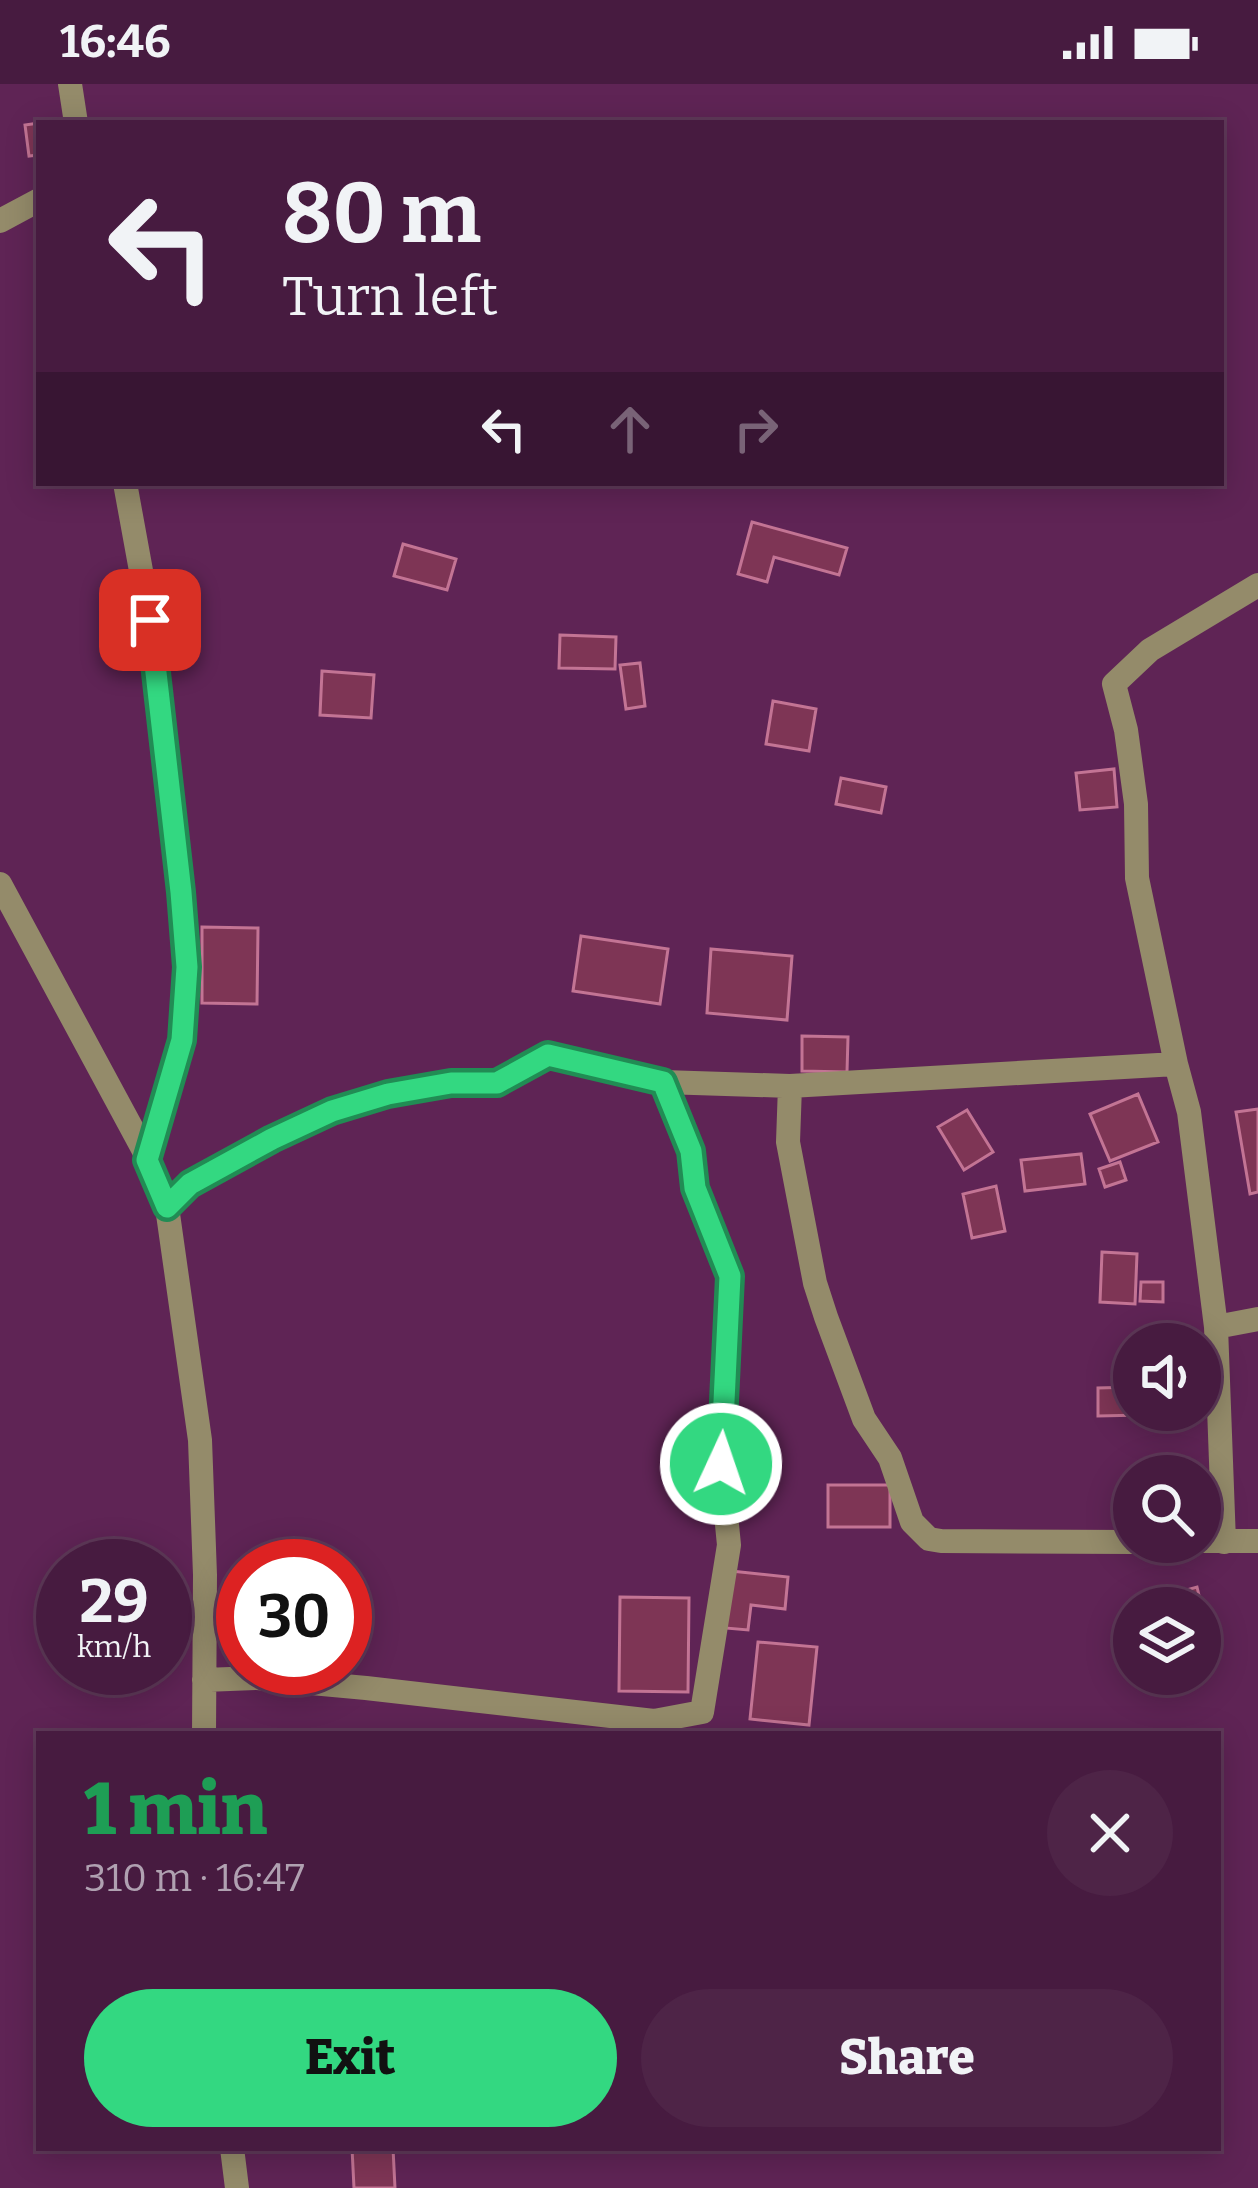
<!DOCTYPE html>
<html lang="en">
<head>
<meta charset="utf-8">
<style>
  :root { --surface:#471b40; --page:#4e2447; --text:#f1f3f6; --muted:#b0a1b1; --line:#5f3959; --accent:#33d881 }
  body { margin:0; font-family:Bitter,serif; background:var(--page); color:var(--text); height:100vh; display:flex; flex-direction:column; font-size:45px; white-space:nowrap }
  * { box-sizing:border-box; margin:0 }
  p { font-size:39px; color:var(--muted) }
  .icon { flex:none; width:66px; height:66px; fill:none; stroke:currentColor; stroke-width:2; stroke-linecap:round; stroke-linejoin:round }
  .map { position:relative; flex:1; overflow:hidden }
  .details { position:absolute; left:36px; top:1647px; width:1185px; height:420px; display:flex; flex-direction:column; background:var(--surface); border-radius:0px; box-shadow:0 6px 30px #0003,0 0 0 3px var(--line) }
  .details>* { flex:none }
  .top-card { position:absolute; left:36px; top:36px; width:1188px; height:366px; border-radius:0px; box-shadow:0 6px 30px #0003,0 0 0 3px var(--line); background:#471b40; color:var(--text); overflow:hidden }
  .controls { position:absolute; left:1113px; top:1239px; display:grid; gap:24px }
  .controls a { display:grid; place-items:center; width:108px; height:108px; border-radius:50%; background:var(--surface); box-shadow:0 6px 30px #0003,0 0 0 3px var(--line); font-size:60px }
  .speed { position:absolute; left:36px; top:1455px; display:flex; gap:24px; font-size:60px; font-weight:700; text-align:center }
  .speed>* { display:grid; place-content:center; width:156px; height:156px; border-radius:50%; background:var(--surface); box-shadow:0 6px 30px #0003,0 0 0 3px var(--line); line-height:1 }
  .speed small { font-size:30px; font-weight:400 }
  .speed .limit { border:18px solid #d22; background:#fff; color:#111 }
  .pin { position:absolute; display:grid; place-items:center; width:102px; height:102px; color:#fff; margin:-51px; border-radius:24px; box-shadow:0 6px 18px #0006 }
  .me { position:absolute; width:132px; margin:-66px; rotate:3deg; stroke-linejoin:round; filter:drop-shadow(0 0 9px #0008) }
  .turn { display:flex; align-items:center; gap:42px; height:252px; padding:0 48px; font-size:54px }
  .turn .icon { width:156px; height:156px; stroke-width:2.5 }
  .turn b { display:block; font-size:84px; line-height:102px }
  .lanes { display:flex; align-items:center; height:114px; padding:0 48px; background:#0003; justify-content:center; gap:60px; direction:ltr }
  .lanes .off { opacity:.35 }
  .round { display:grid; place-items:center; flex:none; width:126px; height:126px; border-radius:63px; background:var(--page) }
  .headline { display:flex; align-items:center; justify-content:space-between; height:204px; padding:0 48px }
  h1 { font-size:72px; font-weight:800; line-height:90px; color:#1e9e55 }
  .primary-button { display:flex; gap:24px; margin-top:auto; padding:24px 48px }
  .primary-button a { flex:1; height:138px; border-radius:72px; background:var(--accent); color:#111; font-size:48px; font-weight:800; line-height:138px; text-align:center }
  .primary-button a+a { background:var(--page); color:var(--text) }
  .status { display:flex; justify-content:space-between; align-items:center; height:84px; padding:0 60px; background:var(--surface); direction:ltr }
  .status svg { height:33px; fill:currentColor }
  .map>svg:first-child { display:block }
  .building { fill:#7e3555; stroke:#c37494; stroke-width:3 }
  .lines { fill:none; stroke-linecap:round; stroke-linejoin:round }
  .minor { stroke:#948b6a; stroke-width:24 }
  .route-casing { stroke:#218c54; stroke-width:30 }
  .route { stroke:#33d881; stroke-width:21 }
</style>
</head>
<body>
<div class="status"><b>16:46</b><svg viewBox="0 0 49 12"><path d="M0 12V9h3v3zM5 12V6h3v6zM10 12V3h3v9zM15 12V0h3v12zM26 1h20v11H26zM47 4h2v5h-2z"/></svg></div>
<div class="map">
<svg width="1258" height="2104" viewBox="0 0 1258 2104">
  <rect width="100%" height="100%" fill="#5f2455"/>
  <path class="building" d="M39 39V71L29 72 25 41Z
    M752 438 847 464 839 491 774 473 767 498 738 490Z
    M403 460 456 475 447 506 394 492Z
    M560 551 616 553 615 585 559 584Z
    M640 579 645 622 626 625 620 581Z
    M322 587 374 591 371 634 320 631Z
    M773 617 816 625 809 667 766 660Z
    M1114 685 1117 723 1080 726 1076 689Z
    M841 694 886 703 881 729 836 720Z
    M202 843 258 844 257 920 202 919Z
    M581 852 668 865 660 920 573 907Z
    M711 865 792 872 787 936 707 929Z
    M802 952 848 953 847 988 802 987Z
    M1138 1010 1158 1058 1110 1077 1090 1030Z
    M1258 1025V1108L1250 1110 1236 1028Z
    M967 1026 993 1068 964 1086 938 1043Z
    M1081 1070 1085 1100 1025 1107 1021 1076Z
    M1120 1078 1126 1096 1105 1103 1099 1085Z
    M996 1102 1005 1147 972 1154 963 1110Z
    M1102 1168 1137 1170 1135 1220 1100 1218Z
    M1141 1198H1163V1218L1140 1217Z
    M1134 1303V1326H1141L1142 1331 1098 1332V1304Z
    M828 1401H890V1443H828Z
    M731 1487 788 1493 785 1525 751 1521 748 1546 725 1544Z
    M1197 1503 1213 1570 1200 1573V1524H1152L1150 1516Z
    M620 1513 689 1514 688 1608 619 1607Z
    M758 1558 817 1563 809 1641 750 1635Z
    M352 2064H393L395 2104H354Z"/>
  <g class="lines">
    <path class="minor" d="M70 0 76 39
      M0 137 39 116
      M125 399 150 536 181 808 187 883 181 956 170 1003 147 1076
      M0 800 143 1065 167 1123 200 1356 205 1491 204 1650
      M790 1002 788 1058 815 1199 826 1233 864 1335 890 1374 912 1438 929 1455 941 1457 1134 1458
      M167 1123 190 1100 272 1055 332 1027 388 1010 451 999H497L548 971 663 998 790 1002 1176 980
      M1216 1243 1258 1235
      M1200 1457H1258
      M1224 1458 1216 1243 1189 1028 1176 980 1137 794 1136 720 1126 646 1114 600 1150 566 1258 501
      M204 1596 257 1594 366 1604 654 1637 702 1628 729 1461 721 1380 730 1192 696 1104 691 1067 663 998
      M232 2064 237 2104"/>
  </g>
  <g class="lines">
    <defs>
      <path id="route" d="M150 536 181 808 187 883 182 956 147 1076 167 1123 190 1100 272 1055 332 1027 388 1010 451 999H497L548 971 663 998 691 1067 695 1104 730 1192 721 1380"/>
    </defs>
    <use href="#route" class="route-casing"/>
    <use href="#route" class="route"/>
  </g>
</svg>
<div class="controls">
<a><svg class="icon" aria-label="sound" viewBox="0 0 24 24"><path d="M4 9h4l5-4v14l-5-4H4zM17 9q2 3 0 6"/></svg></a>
<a><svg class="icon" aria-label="search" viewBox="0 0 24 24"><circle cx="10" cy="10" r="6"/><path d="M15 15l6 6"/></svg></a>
<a><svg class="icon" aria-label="layers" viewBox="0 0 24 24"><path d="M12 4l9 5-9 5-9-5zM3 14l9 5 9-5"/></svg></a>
</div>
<div class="speed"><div>29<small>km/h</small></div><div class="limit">30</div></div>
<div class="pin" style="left:150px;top:536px;background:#d93025"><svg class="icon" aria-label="arrive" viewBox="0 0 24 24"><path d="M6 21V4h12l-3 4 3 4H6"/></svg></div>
<svg class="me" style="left:721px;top:1380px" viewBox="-20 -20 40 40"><circle r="17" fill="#33d881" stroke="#fff" stroke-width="3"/><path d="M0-11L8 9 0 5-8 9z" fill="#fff"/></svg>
<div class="top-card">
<div class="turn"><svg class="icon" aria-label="left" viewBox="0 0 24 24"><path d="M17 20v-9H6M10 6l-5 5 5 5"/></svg><div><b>80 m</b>Turn left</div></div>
<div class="lanes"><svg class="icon" aria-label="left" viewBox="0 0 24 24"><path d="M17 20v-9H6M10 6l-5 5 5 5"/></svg><svg class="icon off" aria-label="ahead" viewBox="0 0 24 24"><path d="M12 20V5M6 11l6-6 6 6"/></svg><svg class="icon off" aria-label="right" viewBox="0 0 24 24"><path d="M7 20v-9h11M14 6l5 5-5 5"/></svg></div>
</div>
<section class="details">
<div class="headline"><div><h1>1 min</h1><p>310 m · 16:47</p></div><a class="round"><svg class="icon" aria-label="close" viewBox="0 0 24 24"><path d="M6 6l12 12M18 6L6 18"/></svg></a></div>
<div class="primary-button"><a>Exit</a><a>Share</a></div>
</section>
</div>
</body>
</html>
